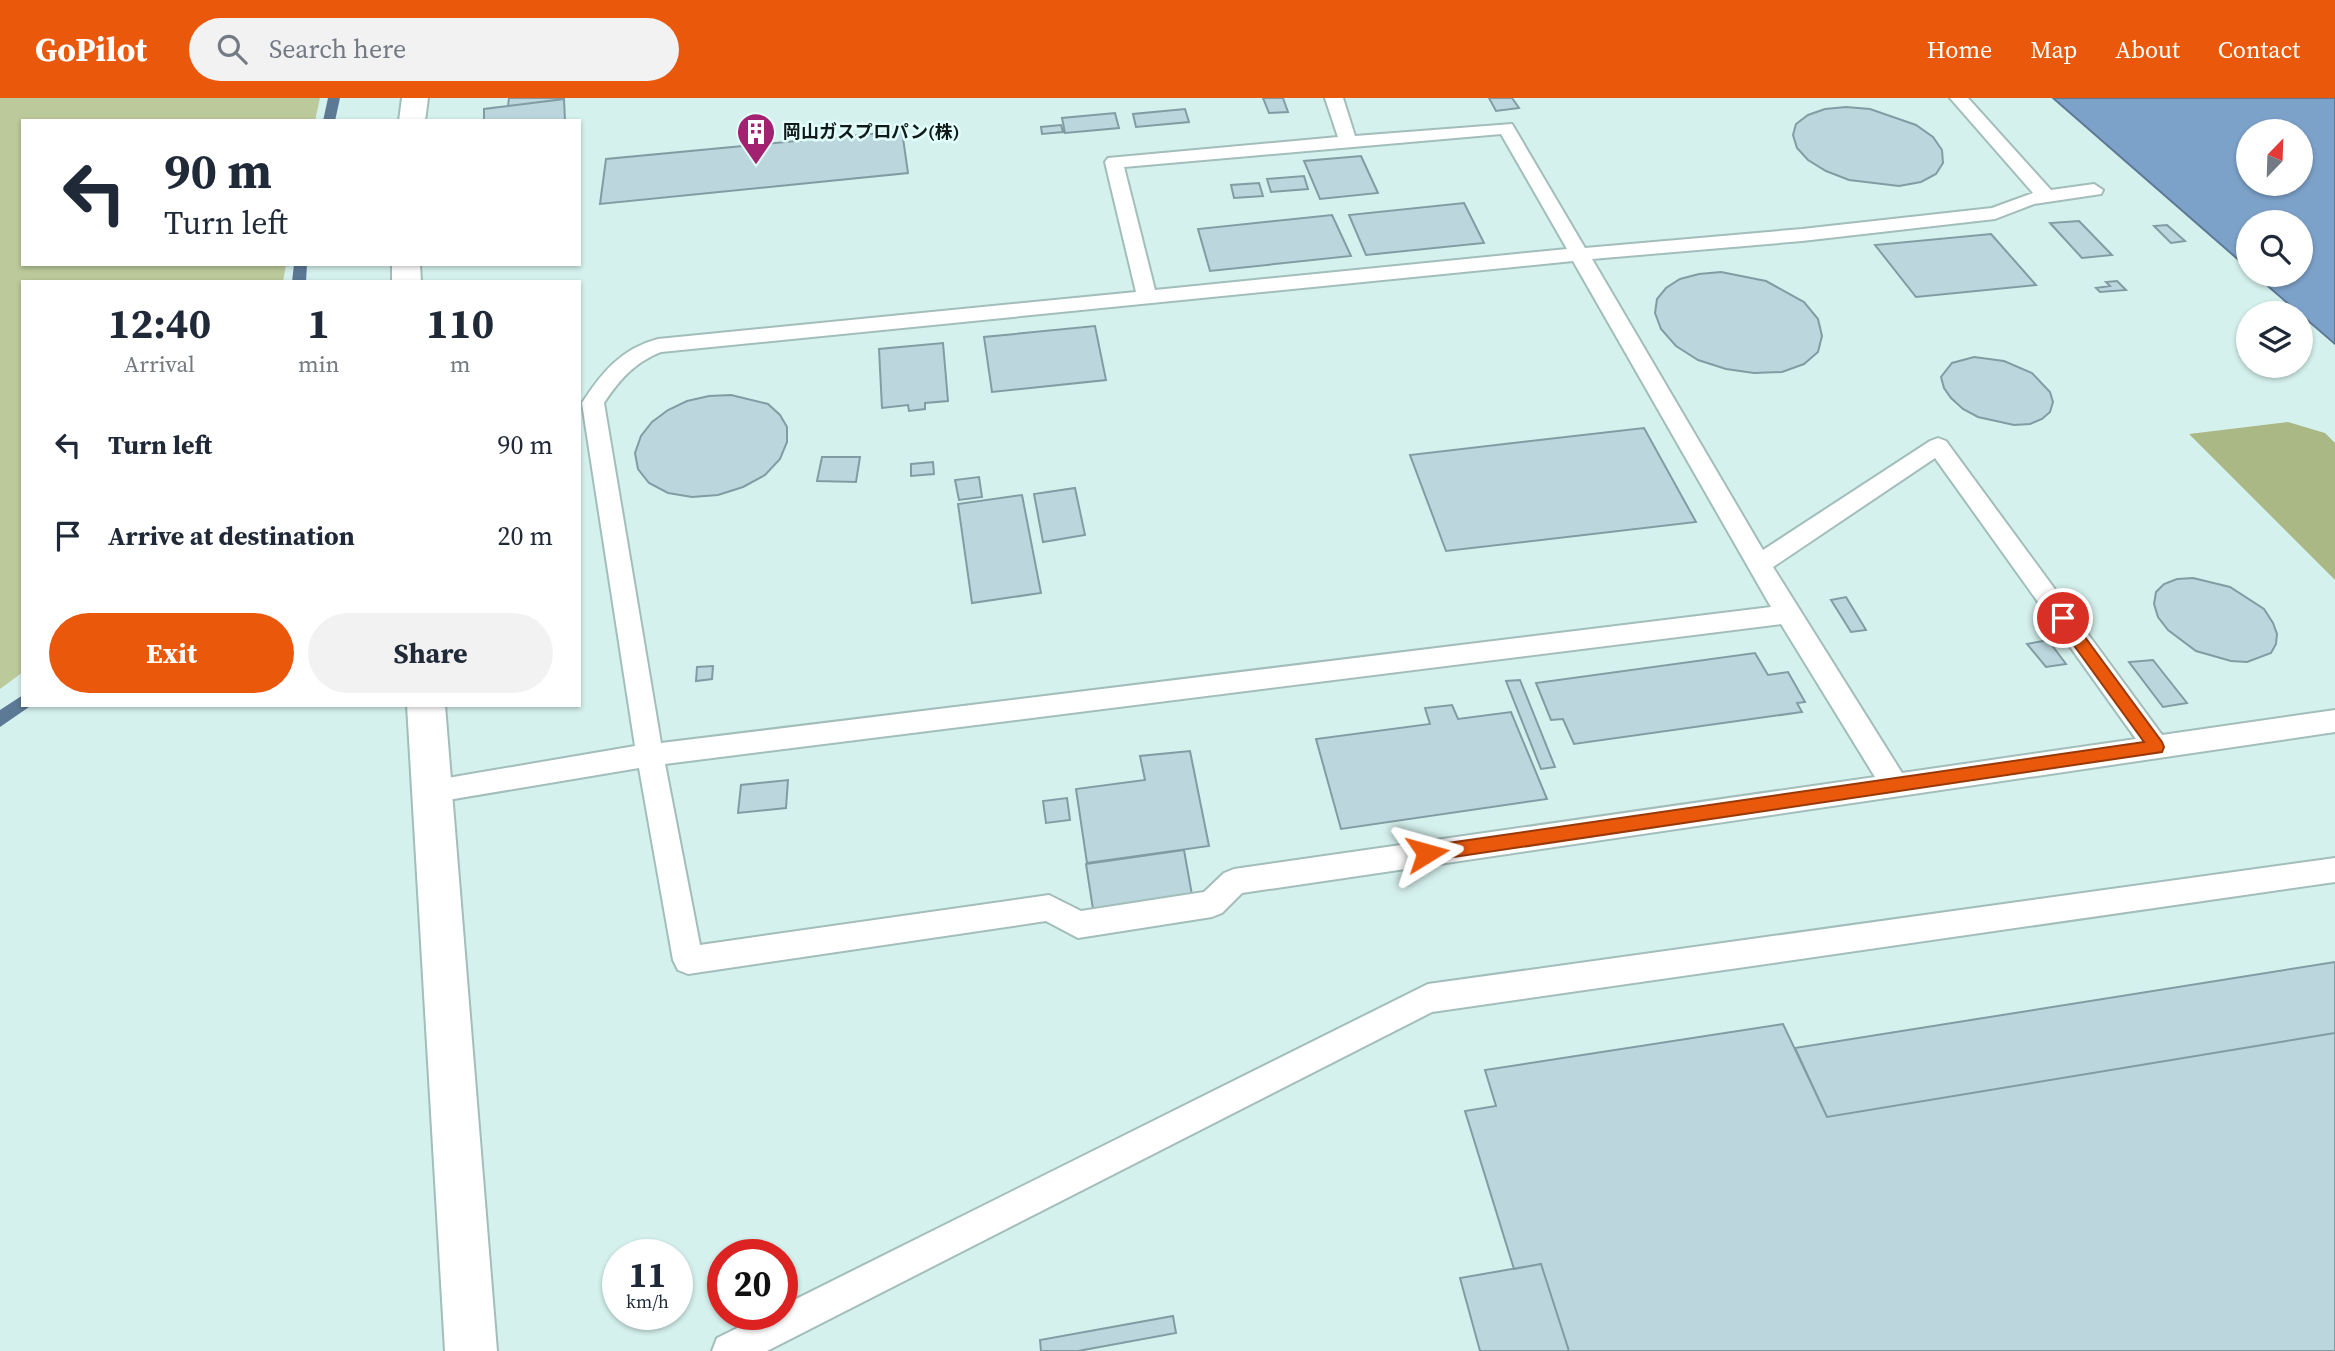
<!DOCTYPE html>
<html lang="en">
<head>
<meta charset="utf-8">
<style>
  :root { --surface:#fff; --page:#f2f2f3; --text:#1f2937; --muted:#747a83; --accent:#ea580c }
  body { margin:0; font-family:"Source Serif 4","Noto Sans JP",serif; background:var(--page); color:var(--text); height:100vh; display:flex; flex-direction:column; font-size:26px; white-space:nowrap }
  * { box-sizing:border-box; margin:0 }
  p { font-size:23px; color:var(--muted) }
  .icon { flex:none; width:38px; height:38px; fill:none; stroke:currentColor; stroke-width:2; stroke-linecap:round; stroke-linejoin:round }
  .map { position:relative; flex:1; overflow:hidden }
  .sheet { position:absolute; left:21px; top:182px; width:560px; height:427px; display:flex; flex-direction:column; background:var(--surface); border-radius:0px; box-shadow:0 2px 5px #0004 }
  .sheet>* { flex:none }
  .guide { position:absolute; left:21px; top:21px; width:560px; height:147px; border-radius:0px; box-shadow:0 2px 5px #0004; background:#fff; color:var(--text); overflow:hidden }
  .needle { width:46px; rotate:23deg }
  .controls { position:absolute; left:2236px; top:21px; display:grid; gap:14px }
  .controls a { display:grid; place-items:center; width:77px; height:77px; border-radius:50%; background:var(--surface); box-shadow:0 2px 5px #0004; font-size:35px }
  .speed { position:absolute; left:602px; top:1141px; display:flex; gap:14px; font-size:35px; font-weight:700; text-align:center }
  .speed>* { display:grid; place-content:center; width:91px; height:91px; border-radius:50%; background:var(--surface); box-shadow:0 2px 5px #0004; line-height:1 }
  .speed small { font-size:18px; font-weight:400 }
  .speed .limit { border:10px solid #d22; background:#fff; color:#111 }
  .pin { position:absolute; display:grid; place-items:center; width:60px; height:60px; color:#fff; margin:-30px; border:4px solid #fff; border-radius:50%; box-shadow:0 2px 7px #0007 }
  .me { position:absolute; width:77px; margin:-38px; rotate:82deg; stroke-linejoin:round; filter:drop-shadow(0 0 5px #0008) }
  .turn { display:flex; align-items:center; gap:24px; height:147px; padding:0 28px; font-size:32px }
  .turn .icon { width:91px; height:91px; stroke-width:2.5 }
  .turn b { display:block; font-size:49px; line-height:60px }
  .eta { display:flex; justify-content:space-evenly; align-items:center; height:119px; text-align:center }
  .eta b { font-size:42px; font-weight:700; line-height:49px }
  .primary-button { display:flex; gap:14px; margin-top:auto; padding:14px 28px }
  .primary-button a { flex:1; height:80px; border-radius:42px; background:var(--accent); color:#fff; font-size:28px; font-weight:700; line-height:80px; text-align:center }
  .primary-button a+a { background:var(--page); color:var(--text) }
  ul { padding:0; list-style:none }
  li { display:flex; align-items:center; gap:21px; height:91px; padding:0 28px }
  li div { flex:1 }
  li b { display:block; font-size:26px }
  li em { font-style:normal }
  header { display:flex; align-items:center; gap:42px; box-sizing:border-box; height:98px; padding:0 35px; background:var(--accent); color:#fff }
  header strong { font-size:33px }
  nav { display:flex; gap:38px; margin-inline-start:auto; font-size:24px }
  .search { width:490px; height:63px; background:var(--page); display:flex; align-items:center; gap:18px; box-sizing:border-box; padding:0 24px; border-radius:38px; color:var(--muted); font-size:26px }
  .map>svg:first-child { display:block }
  .green { fill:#bbc99b }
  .forest { fill:#aab885 }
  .water { fill:#7da2ca; stroke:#5c7995; stroke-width:2; fill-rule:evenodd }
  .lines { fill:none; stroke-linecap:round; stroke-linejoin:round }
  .stream { fill:#5c7995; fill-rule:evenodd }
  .building { fill:#bcd6de; stroke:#839ca4; stroke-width:2 }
  .lane-casing { stroke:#a2bdba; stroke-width:4 }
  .secondary-casing { stroke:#a2bdba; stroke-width:4 }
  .lane { fill:#fff; fill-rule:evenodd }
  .secondary { fill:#fff; fill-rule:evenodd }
  .route { fill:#ea580c; stroke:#983908; stroke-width:2 }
  .labels { text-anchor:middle; stroke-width:5; stroke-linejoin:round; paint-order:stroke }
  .far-poi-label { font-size:18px; font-weight:bold; fill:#101a18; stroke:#e2fffb; text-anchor:start }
</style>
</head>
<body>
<header>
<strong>GoPilot</strong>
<div class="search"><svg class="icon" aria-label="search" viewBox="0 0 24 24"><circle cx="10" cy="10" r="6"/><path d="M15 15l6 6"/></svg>Search here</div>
<nav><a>Home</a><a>Map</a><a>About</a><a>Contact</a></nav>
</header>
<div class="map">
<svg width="2335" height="1253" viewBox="0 0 2335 1253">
  <rect width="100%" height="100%" fill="#d5f1ed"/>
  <path class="green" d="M0 0H320L315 23H23V166H286L283 184H23V574L0 591Z"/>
  <path class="forest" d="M2288 324 2325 335 2335 345V482L2189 336Z"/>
  <path class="water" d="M2053 0H2335V246L2255 177H2301V124H2249V171ZM2249 33H2301V86H2249Z"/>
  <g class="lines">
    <path class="stream" d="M328 0H340L335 23H323Z
      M294 166H307L306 184H292Z
      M23 597V607L29 609 0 629V612Z"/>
  </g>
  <path class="building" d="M509 0H564V1L508 8Z
    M1263 0H1283L1288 14 1269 15Z
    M1489 0H1512L1519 10 1496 13Z
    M564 1 565 23H484V11Z
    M1846 9 1870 11 1916 27 1933 39 1942 52 1943 65 1936 76 1921 84 1899 88 1849 82 1826 73 1808 62 1797 50 1793 37 1796 26 1808 17 1825 11Z
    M1185 11 1189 24 1136 29 1133 16Z
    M1115 15 1119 30 1065 35 1062 20Z
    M1061 27 1063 34 1042 36 1041 29Z
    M902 33 908 75 600 106 606 61Z
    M1361 58 1378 95 1320 101 1304 63Z
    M1304 78 1308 91 1271 94 1267 81Z
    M1259 85 1263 98 1234 100 1231 87Z
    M1464 105 1484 145 1366 157 1349 117Z
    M1332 117 1351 158 1210 173 1198 131Z
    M2079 123 2112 157 2082 160 2050 125Z
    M2167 127 2185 143 2171 145 2154 128Z
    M1991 136 2036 187 1916 199 1875 147Z
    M1721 174 1766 183 1804 204 1818 221 1822 238 1818 254 1804 266 1782 274 1754 275 1726 271 1698 262 1676 248 1661 231 1655 215 1657 201 1666 190 1680 181 1699 176Z
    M2117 183 2126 192 2100 194 2096 190 2110 188 2106 184Z
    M1095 228 1106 282 992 294 984 239Z
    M943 245 948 303 925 305V311L909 313 908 307 882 310 879 251Z
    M1974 259 2004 263 2032 275 2050 294 2053 304 2050 314 2042 321 2030 326 2014 327 1978 319 1963 311 1951 300 1944 290 1941 279 1952 265Z
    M731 297 768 306 780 317 787 329V344L780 361 765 377 743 389 718 397 692 399 668 395 649 385 638 371 635 355 641 338 652 324 668 312 687 303 709 298Z
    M1644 330 1696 424 1446 453 1410 357Z
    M822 359H860L856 384 817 383Z
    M933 364 934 376 911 378V366Z
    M979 379 982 399 959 402 955 382Z
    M1075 390 1085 437 1043 444 1034 396Z
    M1022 397 1041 495 972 505 958 406Z
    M2193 480 2230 489 2264 511 2273 525 2277 536 2276 546 2271 555 2247 564 2231 563 2196 553 2168 532 2158 519 2154 506 2156 494 2164 486 2177 481Z
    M1846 499 1866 532 1851 534 1831 502Z
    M2048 542 2066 566 2046 569 2027 546Z
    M1755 555 1768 577 1788 574 1805 604 1797 605 1802 614 1574 646 1563 621 1551 622 1536 585Z
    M2153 562 2187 605 2163 609 2129 564Z
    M713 568 712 581 696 583 697 569Z
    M1520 582 1555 669 1541 671 1506 583Z
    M1452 607 1458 621 1511 614 1547 701 1341 731 1316 641 1430 626 1425 610Z
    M1190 653 1209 748 1087 765 1076 691 1145 682 1140 658Z
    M788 682 786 710 738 715 741 687Z
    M1067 700 1070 722 1046 725 1043 703Z
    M1184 752 1192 797 1093 811 1086 766Z
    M2335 864V935L1827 1019 1795 950Z
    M1783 926 1827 1019 2335 935V1253H1569L1541 1166 1514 1171 1465 1013 1496 1008 1485 972Z
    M1541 1166 1569 1253H1480L1460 1180Z
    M1173 1218 1176 1235 1078 1253H1041L1040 1242Z"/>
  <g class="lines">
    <defs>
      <path id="lane" d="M1325 0H1343L1355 38 1512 26 1585 150 1802 131 1992 110 2033 95 1950 0H1968L2051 92 2094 86 2103 92 2101 96 2034 106 1995 121 1802 143 1592 161 1763 452 1930 343 1938 340 1946 343 2162 637 2335 612V634L1242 795 1222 815 1212 819 1078 840 1046 823 688 876 678 872 673 862 639 670 430 705 420 702 416 694 420 686 430 683 635 648 582 305C602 274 621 251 658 241L1136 194 1105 64 1108 60 1338 39ZM1501 36 1567 151 1155 192 1124 69ZM1573 163 1771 509 661 645 604 305C620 281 634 265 661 254ZM1935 360 2136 641 1902 675 1773 469ZM1781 526 1875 679 1234 771 1224 775 1204 794 1081 813 1049 797 700 847 665 666Z
        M2335 760V784L1432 914 767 1253H712L717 1240 766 1216H782V1208L1428 886Z"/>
      <path id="secondary" d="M402 0H428L425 23H399Z
        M392 166H420L421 184H392Z
        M407 607H445L497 1253H445Z"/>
    </defs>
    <use href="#lane" class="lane-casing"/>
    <use href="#secondary" class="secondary-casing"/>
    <use href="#lane" class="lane"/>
    <use href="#secondary" class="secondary"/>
  </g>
  <path class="route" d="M2063 514 2068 516 2162 644 2164 649 2162 654 1427 763 1421 761 1418 755 1421 750 1427 748 2144 644 2057 524 2055 520 2057 516Z"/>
  <defs>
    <symbol id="building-pin" viewBox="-11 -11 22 30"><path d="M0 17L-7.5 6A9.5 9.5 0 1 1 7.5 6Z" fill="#a32171" stroke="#e2fffb"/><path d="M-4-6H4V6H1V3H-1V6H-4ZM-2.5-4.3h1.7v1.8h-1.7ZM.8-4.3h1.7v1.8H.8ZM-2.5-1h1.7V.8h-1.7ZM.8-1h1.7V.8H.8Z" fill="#fff"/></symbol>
  </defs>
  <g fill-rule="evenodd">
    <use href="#building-pin" x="734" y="12" width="44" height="60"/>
  </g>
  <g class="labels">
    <g class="far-poi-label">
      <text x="783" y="40">岡山ガスプロパン(株)</text>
    </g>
  </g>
</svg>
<div class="controls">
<a><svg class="needle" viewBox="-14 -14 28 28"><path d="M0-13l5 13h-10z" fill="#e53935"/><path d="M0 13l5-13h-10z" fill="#747a83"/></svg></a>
<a><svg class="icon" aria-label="search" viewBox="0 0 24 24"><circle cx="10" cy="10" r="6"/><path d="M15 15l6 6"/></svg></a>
<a><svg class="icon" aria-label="layers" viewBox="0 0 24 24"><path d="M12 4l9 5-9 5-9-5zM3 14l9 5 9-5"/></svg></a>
</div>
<div class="speed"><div>11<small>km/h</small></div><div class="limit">20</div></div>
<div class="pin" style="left:2063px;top:520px;background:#d93025"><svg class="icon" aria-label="arrive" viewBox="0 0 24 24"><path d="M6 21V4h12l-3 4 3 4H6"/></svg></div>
<svg class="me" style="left:1427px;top:755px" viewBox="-20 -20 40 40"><path d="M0-17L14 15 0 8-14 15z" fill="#ea580c" stroke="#fff" stroke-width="4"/></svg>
<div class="guide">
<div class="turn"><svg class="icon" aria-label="left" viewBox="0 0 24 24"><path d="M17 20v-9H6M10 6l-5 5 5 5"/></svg><div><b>90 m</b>Turn left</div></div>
</div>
<section class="sheet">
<div class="eta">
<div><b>12:40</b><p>Arrival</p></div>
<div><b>1</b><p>min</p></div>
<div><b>110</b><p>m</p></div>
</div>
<ul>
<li><svg class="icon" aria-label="left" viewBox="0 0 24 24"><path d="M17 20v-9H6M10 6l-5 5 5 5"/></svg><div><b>Turn left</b></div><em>90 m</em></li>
<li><svg class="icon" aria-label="arrive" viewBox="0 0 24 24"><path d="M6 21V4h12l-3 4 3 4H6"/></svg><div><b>Arrive at destination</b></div><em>20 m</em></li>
</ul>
<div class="primary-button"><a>Exit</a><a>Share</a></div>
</section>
</div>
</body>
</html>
